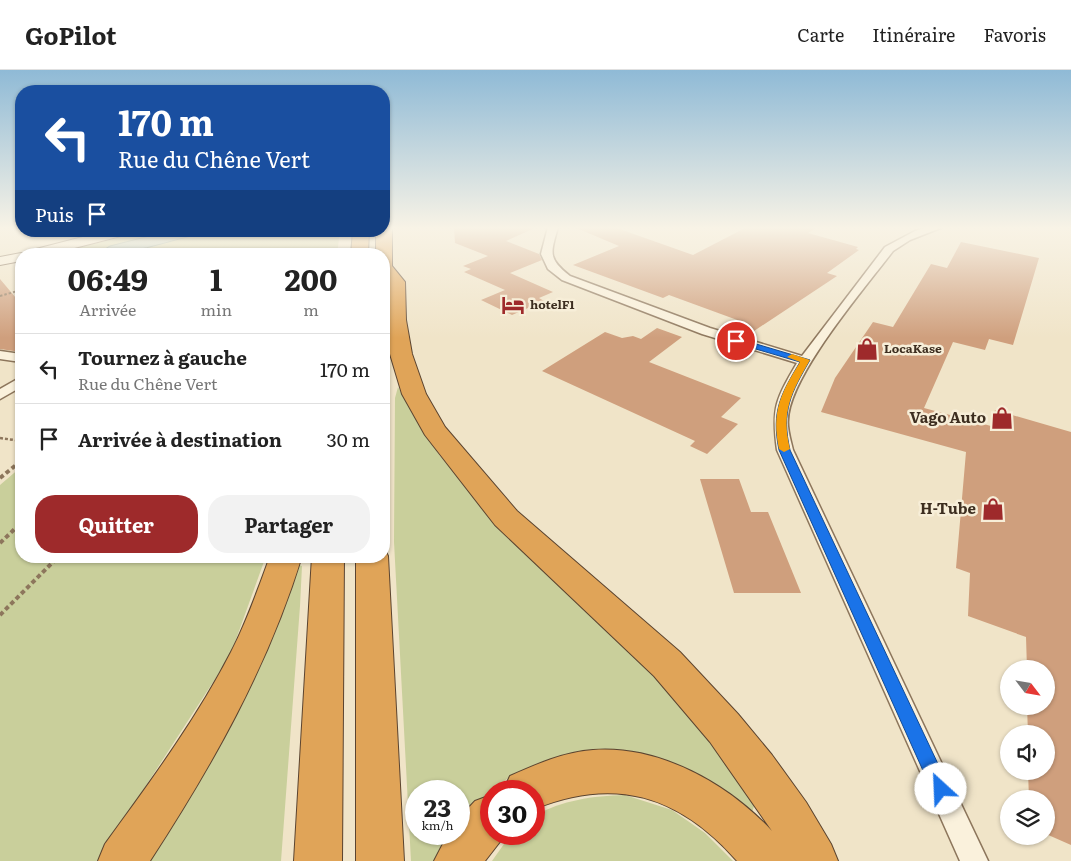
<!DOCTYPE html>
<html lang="fr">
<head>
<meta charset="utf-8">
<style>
  :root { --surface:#fff; --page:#f2f2f2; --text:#222; --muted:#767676; --line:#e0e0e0; --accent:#9e2a2b }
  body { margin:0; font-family:Literata,serif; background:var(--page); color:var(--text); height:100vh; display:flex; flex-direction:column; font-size:19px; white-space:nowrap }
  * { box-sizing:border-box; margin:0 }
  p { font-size:16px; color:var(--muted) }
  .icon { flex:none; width:28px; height:28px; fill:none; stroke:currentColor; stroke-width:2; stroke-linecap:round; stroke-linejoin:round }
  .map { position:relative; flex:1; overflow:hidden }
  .sheet { position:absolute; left:15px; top:178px; width:375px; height:315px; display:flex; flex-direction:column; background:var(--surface); border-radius:20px; box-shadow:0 1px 4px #0004 }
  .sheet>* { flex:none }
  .banner { position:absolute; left:15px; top:15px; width:375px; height:152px; border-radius:20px; box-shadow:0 1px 4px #0004; background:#1a4fa0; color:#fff; overflow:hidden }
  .needle { width:32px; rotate:121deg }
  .buttons { position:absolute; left:1000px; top:590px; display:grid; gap:10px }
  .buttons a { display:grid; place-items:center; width:55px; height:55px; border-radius:50%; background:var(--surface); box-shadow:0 1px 4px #0004; font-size:25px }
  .speed { position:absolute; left:405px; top:710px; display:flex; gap:10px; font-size:25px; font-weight:700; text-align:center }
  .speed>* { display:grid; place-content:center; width:65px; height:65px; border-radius:50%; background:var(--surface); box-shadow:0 1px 4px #0004; line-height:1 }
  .speed small { font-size:12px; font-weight:400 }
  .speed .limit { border:8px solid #d22; background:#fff; color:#111 }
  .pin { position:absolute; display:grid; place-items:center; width:42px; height:42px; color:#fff; margin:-21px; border:2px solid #fff; border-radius:50%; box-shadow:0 1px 5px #0007 }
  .me { position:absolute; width:55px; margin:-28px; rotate:335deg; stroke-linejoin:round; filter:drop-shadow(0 0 4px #0008) }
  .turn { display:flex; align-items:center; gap:18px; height:105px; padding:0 20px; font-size:22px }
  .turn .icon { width:65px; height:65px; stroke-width:2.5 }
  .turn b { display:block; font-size:35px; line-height:42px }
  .then { display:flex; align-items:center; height:48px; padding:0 20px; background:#0003; gap:10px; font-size:19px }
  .eta { display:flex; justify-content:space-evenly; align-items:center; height:85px; text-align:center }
  .eta b { font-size:30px; font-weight:700; line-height:35px }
  .cta { display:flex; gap:10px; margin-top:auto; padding:10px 20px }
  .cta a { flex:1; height:58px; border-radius:20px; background:var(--accent); color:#fff; font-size:20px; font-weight:700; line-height:58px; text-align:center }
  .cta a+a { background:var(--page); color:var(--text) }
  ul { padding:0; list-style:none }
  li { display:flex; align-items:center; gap:15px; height:70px; padding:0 20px; border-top:1px solid var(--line) }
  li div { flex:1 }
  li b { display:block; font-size:19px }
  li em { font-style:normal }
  header { display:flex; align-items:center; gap:30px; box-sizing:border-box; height:70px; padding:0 25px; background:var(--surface); border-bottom:1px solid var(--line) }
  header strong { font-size:24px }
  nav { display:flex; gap:28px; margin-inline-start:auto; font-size:18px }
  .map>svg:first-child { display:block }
  .green { fill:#c9cf9b }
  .water { fill:#a9c4bc; stroke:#6f938a }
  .building { fill:#cf9f7d }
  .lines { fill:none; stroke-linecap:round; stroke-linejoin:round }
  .street-casing { stroke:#8d765c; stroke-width:3 }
  .secondary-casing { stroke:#6f573f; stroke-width:2 }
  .highway-casing { stroke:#5b4430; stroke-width:2 }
  .path-far2 { stroke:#8d765c; stroke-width:2; stroke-dasharray:2.5 2; stroke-linecap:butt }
  .path-far1 { stroke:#8d765c; stroke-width:2.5; stroke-dasharray:3 2; stroke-linecap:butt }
  .path { stroke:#8d765c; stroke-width:4; stroke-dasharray:4.5 3; stroke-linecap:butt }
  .street { fill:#faf1dc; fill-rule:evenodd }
  .secondary { fill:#faf1dc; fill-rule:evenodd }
  .highway { fill:#e0a458; fill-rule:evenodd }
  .route { fill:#1a73e8; stroke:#114b97 }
  .slow { fill:#f59e0b }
  .labels { text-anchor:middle; stroke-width:5; stroke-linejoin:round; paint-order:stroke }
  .far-poi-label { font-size:12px; font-weight:bold; fill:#3d2e20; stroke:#f7eed8; text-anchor:start }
  .poi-label { font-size:15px; font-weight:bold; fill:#3d2e20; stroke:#f7eed8; text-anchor:end }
</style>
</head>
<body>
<header>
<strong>GoPilot</strong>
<nav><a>Carte</a><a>Itinéraire</a><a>Favoris</a></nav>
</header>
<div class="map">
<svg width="1071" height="791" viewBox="0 0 1071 791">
  <rect width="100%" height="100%" fill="#f0e4c8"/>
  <path class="green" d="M148 161H340L337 184 55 183Z
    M398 317 416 350 440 386 495 448 654 595 756 730 750 749 582 682 543 692 508 708 472 739 459 758V721H416V764H455L438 791H411L394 472 395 328Z
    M21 397V486H266L230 586 97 791H0V415Z
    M297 494 302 496 300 536 281 791H141Z
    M625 725 672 740 705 763 733 791H492L511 764H534V746C563 730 592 726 625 725Z"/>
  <path class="water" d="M169 161H219C180 165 142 184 103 184L105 179 110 176Z"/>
  <path class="building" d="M454 157H537L506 171 539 184 542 190 510 203 553 222 539 228 544 231 512 245 481 230 505 220 464 202 471 199 463 196 488 186 455 173Z
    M574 157H614L693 185 747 157H818L808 163 858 177 856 179 859 180 827 203 837 206 754 261 733 256 740 251 669 225 663 228 573 195 619 176Z
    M961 172 1039 188 1013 275 989 269 985 280 953 272 924 338 991 356 995 340 1071 362V775L1046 764V729H1029L1028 701H1046V664H1028L1027 636H1046V599H1027L1026 567 968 546 970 503 956 498 966 382 821 342 835 308 873 252 893 257 931 194 947 198Z
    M0 209 21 234V282L0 279Z
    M657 258 682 267 649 292 741 328 721 347 738 354 707 384 690 376 695 371 542 301 605 262 622 268 633 266 641 269Z
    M700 409H739L751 442H768L801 523H734Z"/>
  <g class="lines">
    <defs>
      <path id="street" d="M548 157H558C551 183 547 188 570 206L710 258 802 286 885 177 915 161 927 157H943L910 170 893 181C865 218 789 306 788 350 787 359 791 371 793 380L988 791H960L777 380C771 338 776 329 797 293L702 264 562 210 548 199 541 184Z
        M0 281 21 284V292L0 289Z
        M21 307V317L0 329V319Z"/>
      <path id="secondary" d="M106 161H131L129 164 51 184H26L28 181Z
        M21 183 26 184H21V191L0 195V187Z"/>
      <path id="highway" d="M384 157H392V196L405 212 406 250 412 284 426 324 445 357 517 441 680 582 738 644 772 685 806 732 831 774 838 791H737C679 725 615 706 534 739V721H503L510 706C537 694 564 682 593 680 660 675 728 714 772 761L710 672 654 606 495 455 425 365 402 324 390 284 386 250 387 212 384 208V184H376V161H384Z
        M353 161H369L368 184H351Z
        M384 478 388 486 404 791H356V486H384Z
        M270 486H302C268 597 213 694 150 791H98L105 774C150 712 196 650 231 582 247 551 258 519 270 486Z
        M312 486H344L342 791H294Z
        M491 725V764H506L485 791H434L448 764H459L460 747 475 731Z"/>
    </defs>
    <use href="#street" class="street-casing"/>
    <use href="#secondary" class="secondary-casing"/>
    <use href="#highway" class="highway-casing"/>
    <path class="path-far2" d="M0 226 21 220"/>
    <path class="path-far1" d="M0 368 21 371"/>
    <path class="path" d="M0 408 21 391
      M0 473 21 453
      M0 545 59 486"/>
    <use href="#street" class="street"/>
    <use href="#secondary" class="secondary"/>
    <use href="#highway" class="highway"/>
  </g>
  <linearGradient id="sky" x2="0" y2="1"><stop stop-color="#8fbad6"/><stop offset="0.59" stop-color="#f8f3e6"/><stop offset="1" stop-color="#f8f3e6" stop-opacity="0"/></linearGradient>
  <rect width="1071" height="268" fill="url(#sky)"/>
  <path class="route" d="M736 268 810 290C791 323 781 341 790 380L947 713 950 719 947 725 941 728 934 725 779 380C771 341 781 324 800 292L732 272 731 271Z"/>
  <path class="slow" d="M792 284 810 290C791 323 781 341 790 379L784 382 779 379C771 341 781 323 800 292L787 287Z"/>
  <defs>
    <symbol id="hotel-bare" viewBox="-9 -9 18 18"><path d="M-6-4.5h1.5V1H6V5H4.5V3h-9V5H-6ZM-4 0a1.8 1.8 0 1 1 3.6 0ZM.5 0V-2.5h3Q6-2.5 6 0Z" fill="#9e2a2b" stroke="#f7eed8" stroke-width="2.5" paint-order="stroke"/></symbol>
    <symbol id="shop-bare" viewBox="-9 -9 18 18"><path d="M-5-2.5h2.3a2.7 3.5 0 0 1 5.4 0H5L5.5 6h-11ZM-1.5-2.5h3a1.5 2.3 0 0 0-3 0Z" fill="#9e2a2b" stroke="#f7eed8" stroke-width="2.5" paint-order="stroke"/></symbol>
  </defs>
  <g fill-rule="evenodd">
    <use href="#hotel-bare" x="497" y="219" width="32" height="32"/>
    <use href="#shop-bare" x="851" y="263" width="32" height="32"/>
    <use href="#shop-bare" x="986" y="332" width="32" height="32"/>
    <use href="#shop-bare" x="977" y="423" width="32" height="32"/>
  </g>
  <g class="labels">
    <g class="far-poi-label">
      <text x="530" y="239">hotelF1</text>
      <text x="884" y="283">LocaKase</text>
    </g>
    <g class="poi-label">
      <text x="986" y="353">Vago Auto</text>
      <text x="976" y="444">H-Tube</text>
    </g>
  </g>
</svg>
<div class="buttons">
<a><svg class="needle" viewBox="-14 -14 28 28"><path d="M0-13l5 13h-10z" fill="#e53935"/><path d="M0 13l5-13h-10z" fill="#767676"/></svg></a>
<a><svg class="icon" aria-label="sound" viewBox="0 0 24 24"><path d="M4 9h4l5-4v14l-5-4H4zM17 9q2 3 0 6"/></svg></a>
<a><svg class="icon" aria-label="layers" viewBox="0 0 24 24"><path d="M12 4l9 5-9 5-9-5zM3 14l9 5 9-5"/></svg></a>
</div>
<div class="speed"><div>23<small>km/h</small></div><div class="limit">30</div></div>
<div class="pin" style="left:736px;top:271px;background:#d93025"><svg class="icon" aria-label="arrive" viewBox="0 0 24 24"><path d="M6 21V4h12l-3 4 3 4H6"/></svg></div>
<svg class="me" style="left:941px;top:719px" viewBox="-20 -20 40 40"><circle r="19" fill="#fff"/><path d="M0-13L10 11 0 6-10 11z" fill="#1a73e8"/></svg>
<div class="banner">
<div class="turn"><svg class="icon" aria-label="left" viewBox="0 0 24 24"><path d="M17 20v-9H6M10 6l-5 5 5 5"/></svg><div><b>170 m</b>Rue du Chêne Vert</div></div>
<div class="then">Puis<svg class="icon" aria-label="arrive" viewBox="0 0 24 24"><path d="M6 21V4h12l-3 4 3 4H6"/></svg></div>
</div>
<section class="sheet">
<div class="eta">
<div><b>06:49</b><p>Arrivée</p></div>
<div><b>1</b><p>min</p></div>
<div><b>200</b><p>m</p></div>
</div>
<ul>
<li><svg class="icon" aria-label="left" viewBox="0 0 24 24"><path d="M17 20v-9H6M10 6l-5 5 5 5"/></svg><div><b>Tournez à gauche</b><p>Rue du Chêne Vert</p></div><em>170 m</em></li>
<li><svg class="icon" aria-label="arrive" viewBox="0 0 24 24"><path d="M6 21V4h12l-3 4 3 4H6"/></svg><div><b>Arrivée à destination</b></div><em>30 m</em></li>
</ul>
<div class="cta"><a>Quitter</a><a>Partager</a></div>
</section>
</div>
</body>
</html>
